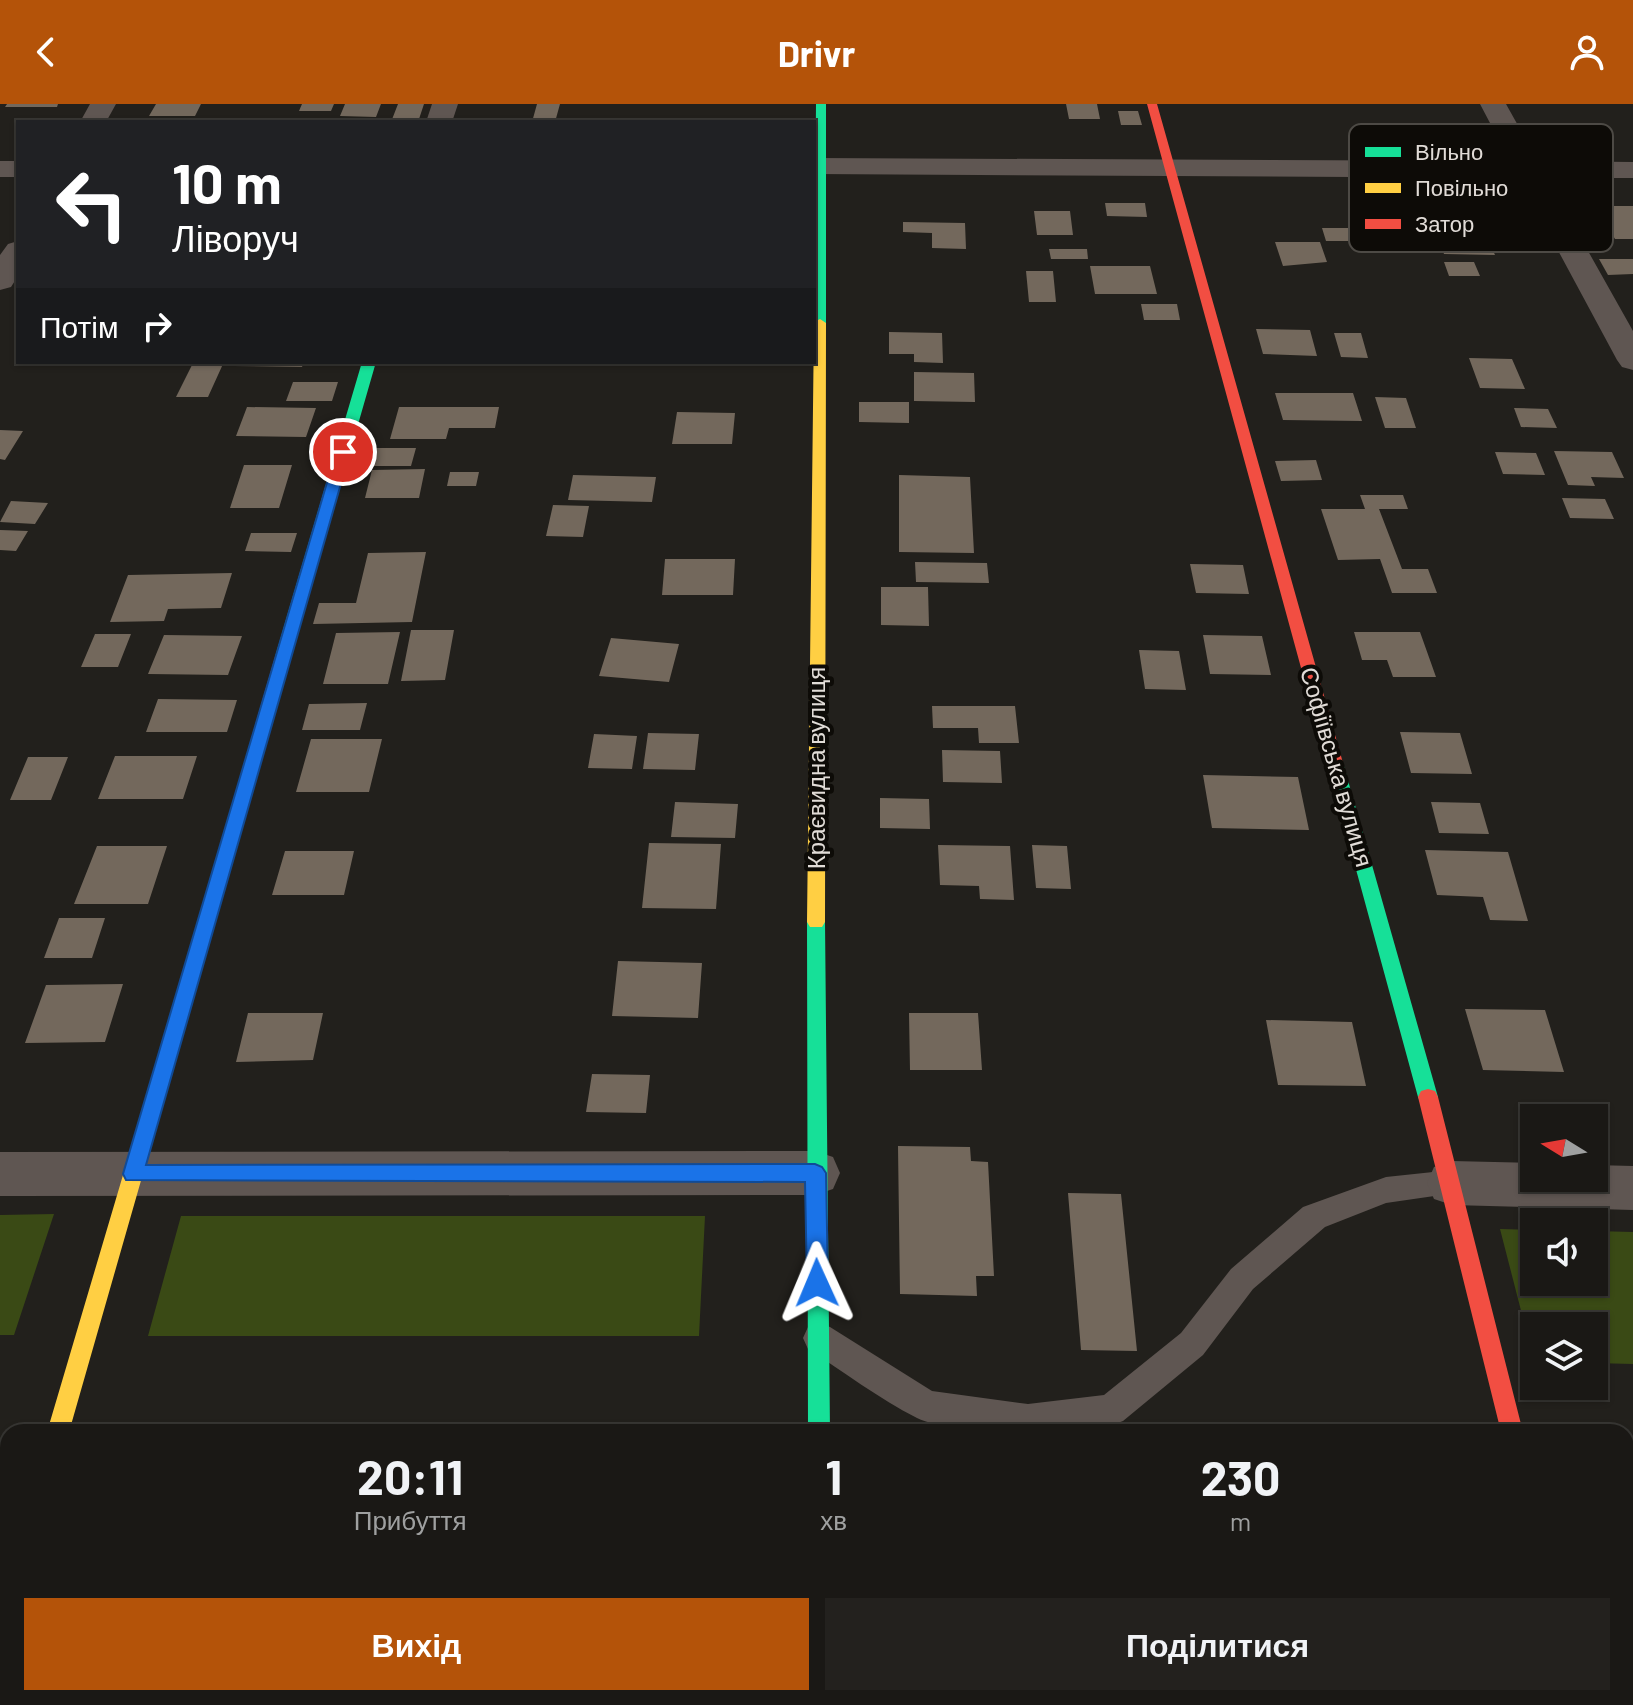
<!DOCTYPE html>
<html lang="uk">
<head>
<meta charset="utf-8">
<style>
  :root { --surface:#1a1815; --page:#23211e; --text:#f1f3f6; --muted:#9fa0a0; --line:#383734; --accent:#b45309 }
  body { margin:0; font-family:Barlow,sans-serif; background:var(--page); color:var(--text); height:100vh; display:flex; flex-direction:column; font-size:30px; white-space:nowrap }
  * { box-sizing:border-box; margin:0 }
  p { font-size:26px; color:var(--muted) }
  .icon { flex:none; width:44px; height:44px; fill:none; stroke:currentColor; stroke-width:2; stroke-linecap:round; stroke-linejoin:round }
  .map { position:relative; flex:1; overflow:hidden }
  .sheet { position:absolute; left:0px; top:1320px; width:1634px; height:282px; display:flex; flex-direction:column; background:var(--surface); border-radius:24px 24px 0 0; box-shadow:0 2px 6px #0004,0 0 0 2px var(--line) }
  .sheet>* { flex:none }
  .banner { position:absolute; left:16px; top:16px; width:800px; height:244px; border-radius:0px; box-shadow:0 2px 6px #0004,0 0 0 2px var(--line); background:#202124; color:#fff; overflow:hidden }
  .needle { width:52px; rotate:281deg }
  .controls { position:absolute; left:1520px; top:1000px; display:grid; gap:16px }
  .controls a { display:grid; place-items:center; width:88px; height:88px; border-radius:0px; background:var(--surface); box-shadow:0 2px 6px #0004,0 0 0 2px var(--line); font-size:40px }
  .pin { position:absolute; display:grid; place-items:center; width:68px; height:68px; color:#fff; margin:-34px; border:4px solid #fff; border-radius:50%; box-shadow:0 2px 8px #0007 }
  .me { position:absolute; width:88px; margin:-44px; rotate:359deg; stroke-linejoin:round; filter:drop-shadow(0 0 6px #0008) }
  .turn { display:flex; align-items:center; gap:28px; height:168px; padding:0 24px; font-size:36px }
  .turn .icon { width:104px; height:104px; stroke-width:2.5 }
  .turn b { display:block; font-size:56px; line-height:68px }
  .then { display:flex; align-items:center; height:76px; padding:0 24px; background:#0003; gap:16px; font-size:30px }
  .eta { display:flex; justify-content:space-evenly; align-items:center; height:136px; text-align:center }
  .eta b { font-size:48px; font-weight:700; line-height:56px }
  .cta { display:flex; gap:16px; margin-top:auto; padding:16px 24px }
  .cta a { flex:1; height:92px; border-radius:0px; background:var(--accent); color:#fff; font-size:32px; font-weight:700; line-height:92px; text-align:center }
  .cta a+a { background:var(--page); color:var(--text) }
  header { display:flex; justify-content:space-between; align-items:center; height:104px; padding:0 24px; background:var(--accent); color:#fff; font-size:36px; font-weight:700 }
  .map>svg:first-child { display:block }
  .green { fill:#3a4a15 }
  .building { fill:#73685c }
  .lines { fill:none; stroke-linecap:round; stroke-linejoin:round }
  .lane { fill:#5f5652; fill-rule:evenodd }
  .street { fill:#5f5652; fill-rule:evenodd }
  .fast { fill:#16e098; fill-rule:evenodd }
  .slow { fill:#ffcf43; fill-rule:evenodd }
  .jam { fill:#f24e42; fill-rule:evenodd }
  .route { fill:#1a73e8; stroke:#114b97; stroke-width:2 }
  .labels { text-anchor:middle; stroke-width:8; stroke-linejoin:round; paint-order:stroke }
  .street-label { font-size:24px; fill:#e1dcd7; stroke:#0d0b07 }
  .key { fill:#0d0b07; stroke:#4d4a45; stroke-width:2 }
  .key-label { font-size:22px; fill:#e1dcd7 }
</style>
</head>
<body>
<header><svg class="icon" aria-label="back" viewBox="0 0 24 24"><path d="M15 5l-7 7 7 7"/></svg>Drivr<svg class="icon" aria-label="person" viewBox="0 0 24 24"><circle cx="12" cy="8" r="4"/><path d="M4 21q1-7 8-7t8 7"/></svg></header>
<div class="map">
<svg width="1633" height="1601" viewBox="0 0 1633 1601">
  <rect width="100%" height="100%" fill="#22201c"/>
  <path class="green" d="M54 1110 14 1231H0V1111Z
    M181 1112H705L699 1232H148Z
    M1500 1125 1534 1126V1178H1594V1127L1633 1128V1260L1594 1259V1222H1534V1257Z"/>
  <path class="building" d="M7 0H58L57 3H5Z
    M156 0H201L195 12H149Z
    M302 0H334L331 7H299Z
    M345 0H381L376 13 340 12Z
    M398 0H424L418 18H391Z
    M537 0H560L555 18H532Z
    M1066 0H1097L1100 15H1069Z
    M1118 7H1138L1142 21H1121Z
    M1105 99H1145L1147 113 1107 112Z
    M1595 102H1633V135H1615Z
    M1034 107H1070L1073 131H1037Z
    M903 118 965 119 966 145 932 144V129L903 128Z
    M1322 124H1351L1356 137H1326Z
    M1438 134 1488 135 1495 151 1444 150Z
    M1275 138H1320L1327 158 1283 162Z
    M1049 145H1087L1088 155H1051Z
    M1599 155H1633V170L1608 171Z
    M1444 158H1474L1480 172H1449Z
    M1090 162H1150L1157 190H1095Z
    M1026 167H1053L1056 198H1029Z
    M1141 200H1177L1180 216H1144Z
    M1256 225 1310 226 1317 252 1263 250Z
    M889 228 942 229 943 259 914 258V250H889Z
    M1334 229H1361L1368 254 1341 253Z
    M1469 254 1512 255 1525 285 1480 284Z
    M235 258H304L302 263 233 262Z
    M415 258H470L469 261Z
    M193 259 223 260 208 293H176Z
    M914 268 974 269 975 298 914 297Z
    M293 278H338L332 297H286Z
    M1275 289H1353L1362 317 1283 316Z
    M1375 293 1406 294 1416 324H1385Z
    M859 298H909V319L859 318Z
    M247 303 316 304 306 333 236 332Z
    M399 303H499L495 324H449L446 335H390Z
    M1514 304 1548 305 1557 324 1521 323Z
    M677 308 735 309 732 340H672Z
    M0 326 23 327 5 356 0 355Z
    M371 344H416L411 362H366Z
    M1554 347 1612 348 1624 374 1591 373 1595 382 1568 381Z
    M1495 348 1536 349 1545 371 1503 370Z
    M1316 356 1322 376 1281 377 1275 357Z
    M244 361H292L279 404H230Z
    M425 365 419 394H365L372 366Z
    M450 368H479L476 382H447Z
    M573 371 656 373 652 398 568 396Z
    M899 371 970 373 974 449 899 448Z
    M1360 391H1403L1408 405H1379L1402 465H1428L1437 489H1392L1380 455 1338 456 1321 405H1365Z
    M1562 394 1605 395 1614 415 1570 414Z
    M11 397 48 399 35 420 0 418Z
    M553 401 589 402 583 433 546 432Z
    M0 426 28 427 16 447 0 446Z
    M251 429H297L291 448 245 447Z
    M426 448 412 518 313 520 319 499H356L368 449Z
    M665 455H735L733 491H662Z
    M915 458 987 459 989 479 916 478Z
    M1190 460 1243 461 1249 490 1196 489Z
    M232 469 221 504 168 505 164 517 110 518 128 471Z
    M881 483H928L929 522 881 521Z
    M411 526H454L445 576 401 577Z
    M400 528 388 580H323L336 529Z
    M1354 528H1420L1436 573H1393L1387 556H1362Z
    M95 530H131L118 563H81Z
    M164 531 242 532 228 571 148 570Z
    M1203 531 1262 532 1271 571 1210 570Z
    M611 534 679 540 669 578 599 572Z
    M1139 546 1179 547 1186 586 1145 585Z
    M158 595 237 596 227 628H146Z
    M367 599 360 626H302L309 600Z
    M932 602H1015L1019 639H979L978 624H933Z
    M1400 628 1460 629 1472 670 1411 669Z
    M648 629 699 630 695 666 643 665Z
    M594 630 637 632 632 665 588 664Z
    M311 635H382L369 688H296Z
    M942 646 1000 647 1002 679 943 678Z
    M115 652H197L183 695H98Z
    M28 653H68L51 696H10Z
    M1203 671 1298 673 1309 726 1212 724Z
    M880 694 929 695 930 725 880 724Z
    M675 698 738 700 735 734 671 733Z
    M1431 698 1480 699 1489 730 1439 729Z
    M649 739 721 740 716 805 642 804Z
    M938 741 1010 742 1014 796 980 795 979 782 940 781Z
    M1032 741 1067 742 1071 785 1036 784Z
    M97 742H167L148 800H74Z
    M1425 746 1508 748 1528 817 1490 816 1483 793 1437 791Z
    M285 747H354L344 791H272Z
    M59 814H105L92 854H44Z
    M618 857 702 859 698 914 612 912Z
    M123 880 105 938 25 939 46 881Z
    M1465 905 1545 906 1564 968 1483 966Z
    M248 909H323L313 956 236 958Z
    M909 909H978L982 966H910Z
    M1266 916 1352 918 1366 982 1278 981Z
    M592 970 650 971 646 1009 586 1008Z
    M898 1042 970 1043 971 1057 988 1058 994 1172H976L977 1192 900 1190Z
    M1068 1089 1121 1090 1137 1247 1081 1246Z
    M1626 1386H1633V1487H1626Z
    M17 1594H123L121 1601 16 1599Z
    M143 1594H194L192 1601H142Z
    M473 1594H546L545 1601H472Z
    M921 1594H1037V1599H921Z
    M1377 1594H1485L1486 1601H1378Z"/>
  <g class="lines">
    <path class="lane" d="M1452 1066 1462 1070 1467 1079 1462 1088 1386 1099 1325 1123 1253 1185 1203 1251 1123 1317C1082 1334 956 1333 917 1314 879 1295 843 1267 808 1245L803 1234 808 1223 819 1219 830 1223 932 1287 1028 1300 1104 1291 1181 1229 1231 1165 1303 1103 1386 1073Z"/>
    <path class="street" d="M90 0H116L106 18H80Z
      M432 0H458L452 18H426Z
      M1480 0H1506L1538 57 1633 58V74H1547L1633 227V266L1622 263 1617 256 1519 74 814 70V54L1510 57Z
      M0 57H18V73H0Z
      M18 137V172L11 183 0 186V151L8 140Z
      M815 1047 833 1053 840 1069 833 1085 815 1091 0 1092V1048Z
      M1452 1057 1534 1059V1074H1594V1061L1633 1062V1106L1452 1101 1434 1095 1427 1079 1434 1063Z
      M8 1469V1553L0 1556V1473Z
      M788 1594H850V1601H788Z
      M1545 1594H1607L1609 1601H1547Z"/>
    <path class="fast" d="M816 0H826V219L820 223 814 220Z
      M362 258H376L291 553 283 558 275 553Z
      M1335 653 1343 659 1438 993 1435 999 1428 1001 1421 999 1418 993 1327 659Z
      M816 811 822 813 825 818 830 1328H808L807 818 810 813Z"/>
    <path class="slow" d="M820 215 826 219 825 818 822 823H810L807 818 814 218Z
      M182 894 189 897 191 902 69 1328H47L173 902 175 897Z"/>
    <path class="jam" d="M1147 0H1157L1343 659 1335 665 1327 659Z
      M283 548 291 553 191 902 189 907 182 910 175 907 173 902 275 553Z
      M1428 985 1435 987 1438 993 1523 1328H1501L1418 993 1421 987Z"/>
  </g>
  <path class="route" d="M343 344 350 348 146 1061 815 1060 822 1063 826 1069 828 1179 825 1186 817 1189 810 1186 807 1179 805 1078 126 1076 123 1070 336 348Z"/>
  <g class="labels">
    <g class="street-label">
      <text transform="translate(1336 663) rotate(74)" y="8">Софіївська вулиця</text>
      <text transform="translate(817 664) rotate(-90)" y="8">Краєвидна вулиця</text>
    </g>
  </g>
  <rect x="1349" y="20" width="264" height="128" rx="12" class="key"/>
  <rect x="1365" y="43" width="36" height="10" fill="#16e098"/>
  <rect x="1365" y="79" width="36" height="10" fill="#ffcf43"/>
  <rect x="1365" y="115" width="36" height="10" fill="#f24e42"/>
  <g class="key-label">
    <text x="1415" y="56">Вільно</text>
    <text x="1415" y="92">Повільно</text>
    <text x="1415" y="128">Затор</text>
  </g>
</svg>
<div class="controls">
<a><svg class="needle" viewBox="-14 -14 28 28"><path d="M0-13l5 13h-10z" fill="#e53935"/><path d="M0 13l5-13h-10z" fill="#9fa0a0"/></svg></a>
<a><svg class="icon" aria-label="sound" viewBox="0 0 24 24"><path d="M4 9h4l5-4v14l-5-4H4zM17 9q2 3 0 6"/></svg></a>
<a><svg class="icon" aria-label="layers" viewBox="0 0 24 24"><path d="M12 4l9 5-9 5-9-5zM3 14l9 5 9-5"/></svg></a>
</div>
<div class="pin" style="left:343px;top:348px;background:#d93025"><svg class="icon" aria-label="arrive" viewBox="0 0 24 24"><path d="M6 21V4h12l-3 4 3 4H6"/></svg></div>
<svg class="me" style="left:817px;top:1179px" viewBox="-20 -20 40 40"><path d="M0-17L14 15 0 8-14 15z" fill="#1a73e8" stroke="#fff" stroke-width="4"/></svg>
<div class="banner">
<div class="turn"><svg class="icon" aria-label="left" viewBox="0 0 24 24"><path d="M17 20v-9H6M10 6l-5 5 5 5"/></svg><div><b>10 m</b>Ліворуч</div></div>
<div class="then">Потім<svg class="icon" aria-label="right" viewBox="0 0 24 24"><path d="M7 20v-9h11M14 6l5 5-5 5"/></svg></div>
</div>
<section class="sheet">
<div class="eta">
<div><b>20:11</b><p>Прибуття</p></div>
<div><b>1</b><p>хв</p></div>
<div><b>230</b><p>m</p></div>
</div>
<div class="cta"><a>Вихід</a><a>Поділитися</a></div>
</section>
</div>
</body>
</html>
